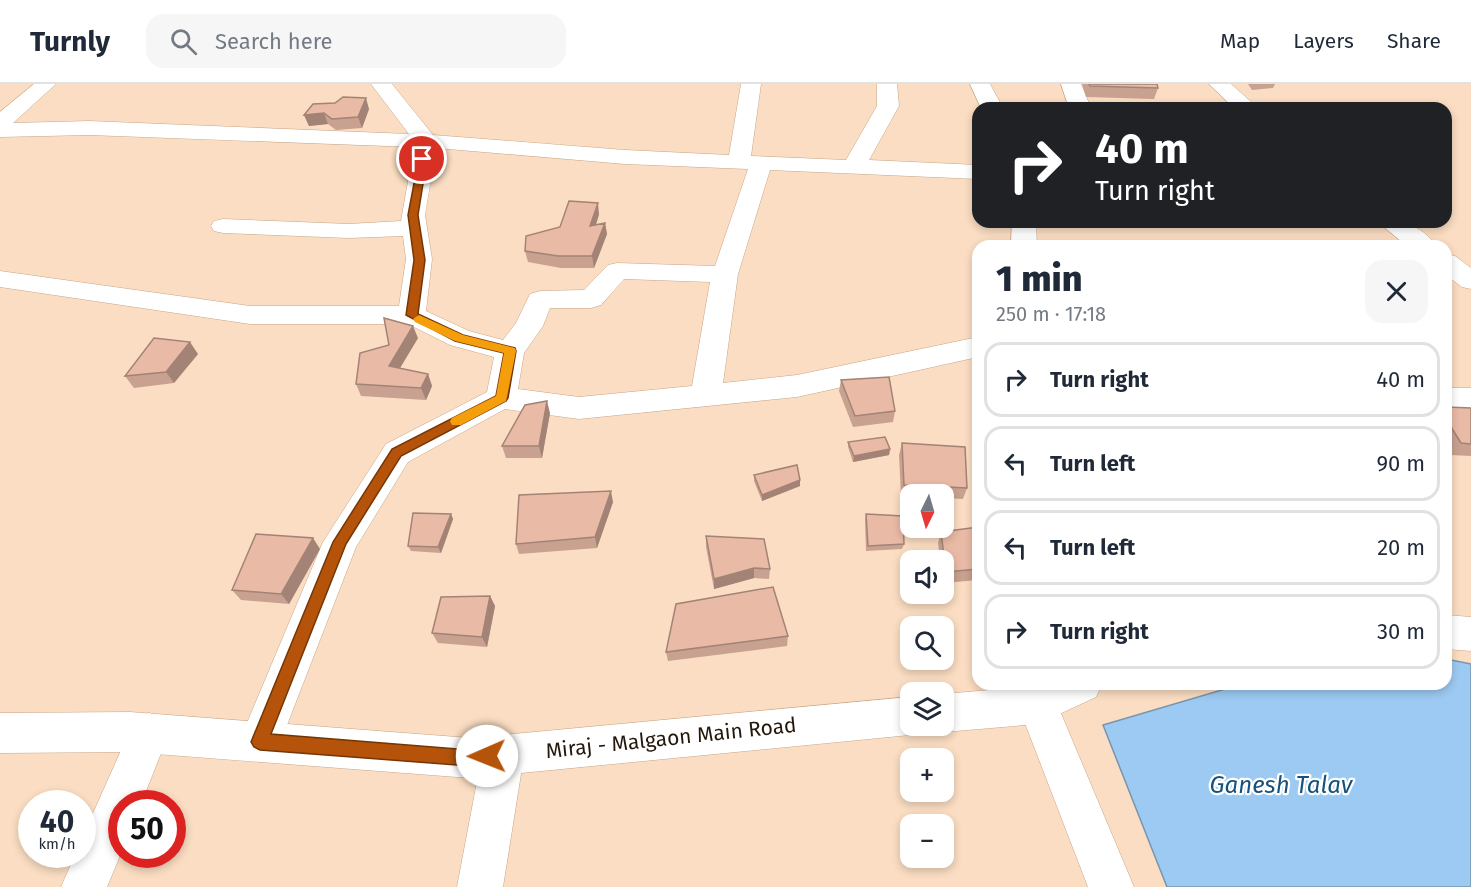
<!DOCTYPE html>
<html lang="en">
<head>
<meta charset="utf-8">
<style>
  :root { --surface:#fff; --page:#f6f6f7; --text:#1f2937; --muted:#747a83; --line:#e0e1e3 }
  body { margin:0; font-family:"Fira Sans",sans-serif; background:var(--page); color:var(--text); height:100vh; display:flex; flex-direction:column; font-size:22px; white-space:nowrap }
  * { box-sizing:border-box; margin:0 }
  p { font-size:20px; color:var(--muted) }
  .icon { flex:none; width:33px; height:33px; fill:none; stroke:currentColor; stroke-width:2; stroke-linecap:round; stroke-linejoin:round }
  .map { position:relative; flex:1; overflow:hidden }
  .side { position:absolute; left:972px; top:156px; width:480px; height:450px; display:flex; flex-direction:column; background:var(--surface); border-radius:18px; box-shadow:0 3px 9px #0003 }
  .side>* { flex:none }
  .banner { position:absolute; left:972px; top:18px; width:480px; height:126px; border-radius:18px; box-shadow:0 3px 9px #0003; background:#202124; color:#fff; overflow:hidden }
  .needle { width:39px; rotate:185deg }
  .buttons { position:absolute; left:900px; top:400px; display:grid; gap:12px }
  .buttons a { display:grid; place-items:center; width:54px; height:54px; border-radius:12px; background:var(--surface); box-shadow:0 3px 9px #0003; font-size:30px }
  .speed { position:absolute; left:18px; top:706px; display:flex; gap:12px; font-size:30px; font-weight:700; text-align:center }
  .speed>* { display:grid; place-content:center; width:78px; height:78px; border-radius:50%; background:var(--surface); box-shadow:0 3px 9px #0003; line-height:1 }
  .speed small { font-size:15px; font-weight:400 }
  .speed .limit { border:9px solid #d22; background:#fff; color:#111 }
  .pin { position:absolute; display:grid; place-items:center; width:51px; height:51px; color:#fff; margin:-26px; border:3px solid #fff; border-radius:50%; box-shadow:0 2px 6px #0007 }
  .me { position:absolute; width:66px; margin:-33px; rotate:269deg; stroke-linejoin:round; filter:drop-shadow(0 0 4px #0008) }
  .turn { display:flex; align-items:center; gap:21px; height:126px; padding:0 24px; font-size:27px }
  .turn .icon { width:78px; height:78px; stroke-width:2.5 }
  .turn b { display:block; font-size:42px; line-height:51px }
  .round { display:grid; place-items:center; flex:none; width:63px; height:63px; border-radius:18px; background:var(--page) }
  .overview { display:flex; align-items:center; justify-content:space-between; height:102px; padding:0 24px }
  h1 { font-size:36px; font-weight:800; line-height:45px }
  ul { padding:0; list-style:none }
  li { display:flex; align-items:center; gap:18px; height:75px; margin:0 12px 9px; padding:0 12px; border:3px solid var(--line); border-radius:18px }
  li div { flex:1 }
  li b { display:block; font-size:22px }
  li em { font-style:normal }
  header { display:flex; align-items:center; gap:36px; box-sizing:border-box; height:84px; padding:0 30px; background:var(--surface); border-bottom:2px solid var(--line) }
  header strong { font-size:28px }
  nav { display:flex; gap:33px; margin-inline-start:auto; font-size:21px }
  .search { width:420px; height:54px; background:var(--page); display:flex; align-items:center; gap:15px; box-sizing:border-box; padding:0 21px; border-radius:18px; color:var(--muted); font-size:22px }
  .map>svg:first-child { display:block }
  .water { fill:#9dcaf2; stroke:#7995ad; stroke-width:1.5 }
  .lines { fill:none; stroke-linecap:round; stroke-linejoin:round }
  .minor-casing { stroke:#c8a686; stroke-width:1 }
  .major-casing { stroke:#c8a686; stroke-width:1 }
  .minor { fill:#fff; fill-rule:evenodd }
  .major { fill:#fff; fill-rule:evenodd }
  .wall { fill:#c8a190 }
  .shaded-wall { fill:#a38375 }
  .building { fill:#e9bba7; stroke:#a38375; stroke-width:1.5 }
  .route { fill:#b45309; stroke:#753606; stroke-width:1.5 }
  .slow { fill:#f59e0b }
  .labels { text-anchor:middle; stroke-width:4.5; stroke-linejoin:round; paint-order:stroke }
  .near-street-label { font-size:21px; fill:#24180b; stroke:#fff }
  .near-water-label { font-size:24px; font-style:italic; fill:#17507b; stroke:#fff }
</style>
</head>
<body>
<header>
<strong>Turnly</strong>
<div class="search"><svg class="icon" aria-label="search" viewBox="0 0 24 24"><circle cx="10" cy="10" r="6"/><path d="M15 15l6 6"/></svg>Search here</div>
<nav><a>Map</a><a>Layers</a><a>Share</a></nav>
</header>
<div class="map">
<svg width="1471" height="803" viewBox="0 0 1471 803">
  <rect width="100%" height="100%" fill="#faddc2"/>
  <path class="water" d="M1446 575 1471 580V803H1167L1103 641 1242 600H1446Z"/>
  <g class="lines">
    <defs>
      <path id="minor" d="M34 0H56L13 39 89 37 409 50 371 0H392L433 51 625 66 729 71 741 0H761L751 72 846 76 877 22V0H897L899 22 869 76 978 81V95L770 86 738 190 723 299 797 291 978 253V273L797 313 579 335 505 325 408 378 356 463 275 672 260 678 245 672 239 658 323 458 386 360 487 308 494 273 450 261 408 240H250L0 203V187L250 222H399L406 175 403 152 349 154 223 149 214 147 211 142 214 137 223 135 349 140 401 137 414 63 89 51 0 53V28ZM436 64 625 80 748 85 715 182 617 179 608 181 584 206 540 207 530 210 516 239 503 256 469 247 426 227 432 175 425 131ZM624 195 710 198 692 302 579 313 518 305 524 269 543 242 550 224H591L601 221Z
        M970 0H990L1003 24H981Z
        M1061 0H1081L1091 24H1069Z
        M1012 138H1036L1037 162H1011Z
        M1446 304H1471V326H1446Z
        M1038 602 1052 608 1134 803H1088L1018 621 1024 608Z
        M149 629 163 635 169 649 141 720H122V767L107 803H61L75 771H82V754L135 635Z
        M503 651 518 657 524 671 503 803H457L482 671 488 657Z"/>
      <path id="major" d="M1209 0H1231L1258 24H1234Z
        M1378 138C1402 138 1420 139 1436 162H1407Z
        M1446 170 1455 172 1471 184V205L1462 203 1446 191Z
        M1446 531 1471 533V567L1446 565Z
        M1041 600H1102L1096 613 1038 640 944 648 930 642H944V610L1035 602Z
        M910 613V642H926L924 645 910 651 470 694 130 668 0 669V629L130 628 470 654Z"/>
    </defs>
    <use href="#minor" class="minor-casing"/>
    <use href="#major" class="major-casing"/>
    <use href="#minor" class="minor"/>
    <use href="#major" class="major"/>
  </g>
  <path class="wall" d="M1082 0H1157L1158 4 1154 15 1086 13Z
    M1248 0H1275L1273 4 1252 6Z
    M335 19 369 25 362 44 336 46 328 40 309 42 304 31Z
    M599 130 596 141 605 139 607 150 594 184H561L528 178 525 167 560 143Z
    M418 254 400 284 428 290 432 302 426 316 361 312 356 300Z
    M198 270 174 299 134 304 125 292Z
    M841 296 895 327 893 338 853 343 839 307Z
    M1446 323 1471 324V372L1450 371 1446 365Z
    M550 329 542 374H506L502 362Z
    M848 358 890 365 889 371 853 378 848 363Z
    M902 359 967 404 963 415 944 414V411H910V413L901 412 899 371Z
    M754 391 800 402 762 417 754 397Z
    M613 418 597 464 519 470 516 460Z
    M451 430 453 435 441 469 411 467 408 462Z
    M866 430 904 460 902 465 866 467 865 436Z
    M978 443V496L944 499V477H940L938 459 941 448Z
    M706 452 770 485 769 495 754 494 714 505 706 463Z
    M320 465 289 520 241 516 232 506Z
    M490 512 495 522 487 563 438 559 432 549Z
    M788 552 787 562 668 577 666 568Z"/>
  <path class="shaded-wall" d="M366 14 369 25 362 44 358 33Z
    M324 29 328 40 309 42 304 31Z
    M598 119 599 130 592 154 590 142Z
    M605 139 607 150 594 184 592 172Z
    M413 242 418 254 394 294 389 282Z
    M190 258 198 270 174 299 166 288Z
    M428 290 432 302 426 316 421 304Z
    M547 317 550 329 542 374 539 362Z
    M890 365 889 371 853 378 854 372Z
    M800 396V402L762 417V411Z
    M611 407 613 418 597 464 595 453Z
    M451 430 453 435 441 469 438 463Z
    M313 454 320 465 289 520 281 510Z
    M754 484V494L714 505V495Z
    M490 512 495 522 487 563 482 553Z"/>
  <path class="building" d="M1089 0H1157L1158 4 1090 2Z
    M343 13 366 14 358 33 332 35 324 29 304 31 313 20 335 19Z
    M1359 21 1361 24H1334Z
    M569 117 598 119 590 142 605 139 592 172H558L525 167 526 152 560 143Z
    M384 234 413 242 389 282 428 290 421 304 356 300 360 269 389 261Z
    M154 254 190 258 166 288 125 292Z
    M889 293 895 327 855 332 841 296Z
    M547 317 539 362H502L525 321Z
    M1446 323 1471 324V360L1461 359 1446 335Z
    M885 353 890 365 854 372 848 358Z
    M902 359 965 363 967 404 904 401Z
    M797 381 800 396 762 411 754 391Z
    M611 407 595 453 516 460 519 411Z
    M413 429 451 430 438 463 408 462Z
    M866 430 903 432 904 460 868 462Z
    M978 443V485L946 488 941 448Z
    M256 450 313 454 281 510 232 506Z
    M706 452 764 455 770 485 754 484 714 495Z
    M773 503 788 552 666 568 676 520Z
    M490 512 482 553 432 549 441 513Z"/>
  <path class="route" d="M419 73 427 75 418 131 425 176 418 230 463 251 515 264 516 267 508 314 506 317 401 372 346 460 271 650 470 666 487 664 493 666 495 672 493 678 470 682 260 666 254 663 251 658 333 458 392 365 496 312 504 269 455 257 406 231 414 176 408 131Z"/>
  <path class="slow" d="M419 231 463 251 515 264 516 267 506 317 461 341H452L450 337 452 334 496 312 504 269 455 257 415 238 413 235Z"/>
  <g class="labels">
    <g class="near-street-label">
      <text transform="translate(671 654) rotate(-6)" y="7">Miraj - Malgaon Main Road</text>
    </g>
    <g class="near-water-label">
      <text x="1281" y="709">Ganesh Talav</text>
    </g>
  </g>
</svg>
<div class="buttons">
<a><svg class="needle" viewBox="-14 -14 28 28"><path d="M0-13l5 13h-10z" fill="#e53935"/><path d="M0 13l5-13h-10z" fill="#747a83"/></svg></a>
<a><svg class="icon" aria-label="sound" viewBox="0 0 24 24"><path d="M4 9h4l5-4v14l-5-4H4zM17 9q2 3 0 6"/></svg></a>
<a><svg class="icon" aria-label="search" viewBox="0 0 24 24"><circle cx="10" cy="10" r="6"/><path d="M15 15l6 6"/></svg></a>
<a><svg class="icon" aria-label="layers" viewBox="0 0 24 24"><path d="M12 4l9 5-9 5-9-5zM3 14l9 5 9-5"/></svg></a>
<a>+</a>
<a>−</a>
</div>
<div class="speed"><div>40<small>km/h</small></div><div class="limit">50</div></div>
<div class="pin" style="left:422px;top:75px;background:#d93025"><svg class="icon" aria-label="arrive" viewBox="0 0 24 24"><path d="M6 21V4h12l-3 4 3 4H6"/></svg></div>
<svg class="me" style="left:487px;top:672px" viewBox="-20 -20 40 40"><circle r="19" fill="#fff"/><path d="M0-13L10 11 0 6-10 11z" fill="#b45309"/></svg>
<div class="banner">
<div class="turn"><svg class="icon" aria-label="right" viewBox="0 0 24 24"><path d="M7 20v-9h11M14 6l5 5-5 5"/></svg><div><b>40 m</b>Turn right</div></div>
</div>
<section class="side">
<div class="overview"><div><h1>1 min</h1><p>250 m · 17:18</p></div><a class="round"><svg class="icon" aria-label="close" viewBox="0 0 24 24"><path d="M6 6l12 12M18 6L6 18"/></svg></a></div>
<ul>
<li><svg class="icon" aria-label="right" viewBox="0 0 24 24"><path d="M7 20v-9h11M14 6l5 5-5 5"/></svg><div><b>Turn right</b></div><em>40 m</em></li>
<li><svg class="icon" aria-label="left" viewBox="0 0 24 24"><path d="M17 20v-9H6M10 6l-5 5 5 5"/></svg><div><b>Turn left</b></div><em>90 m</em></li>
<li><svg class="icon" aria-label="left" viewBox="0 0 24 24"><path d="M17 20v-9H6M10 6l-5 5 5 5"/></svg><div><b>Turn left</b></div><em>20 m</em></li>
<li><svg class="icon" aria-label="right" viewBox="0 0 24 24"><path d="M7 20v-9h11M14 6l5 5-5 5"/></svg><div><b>Turn right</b></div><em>30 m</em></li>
</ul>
</section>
</div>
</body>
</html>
